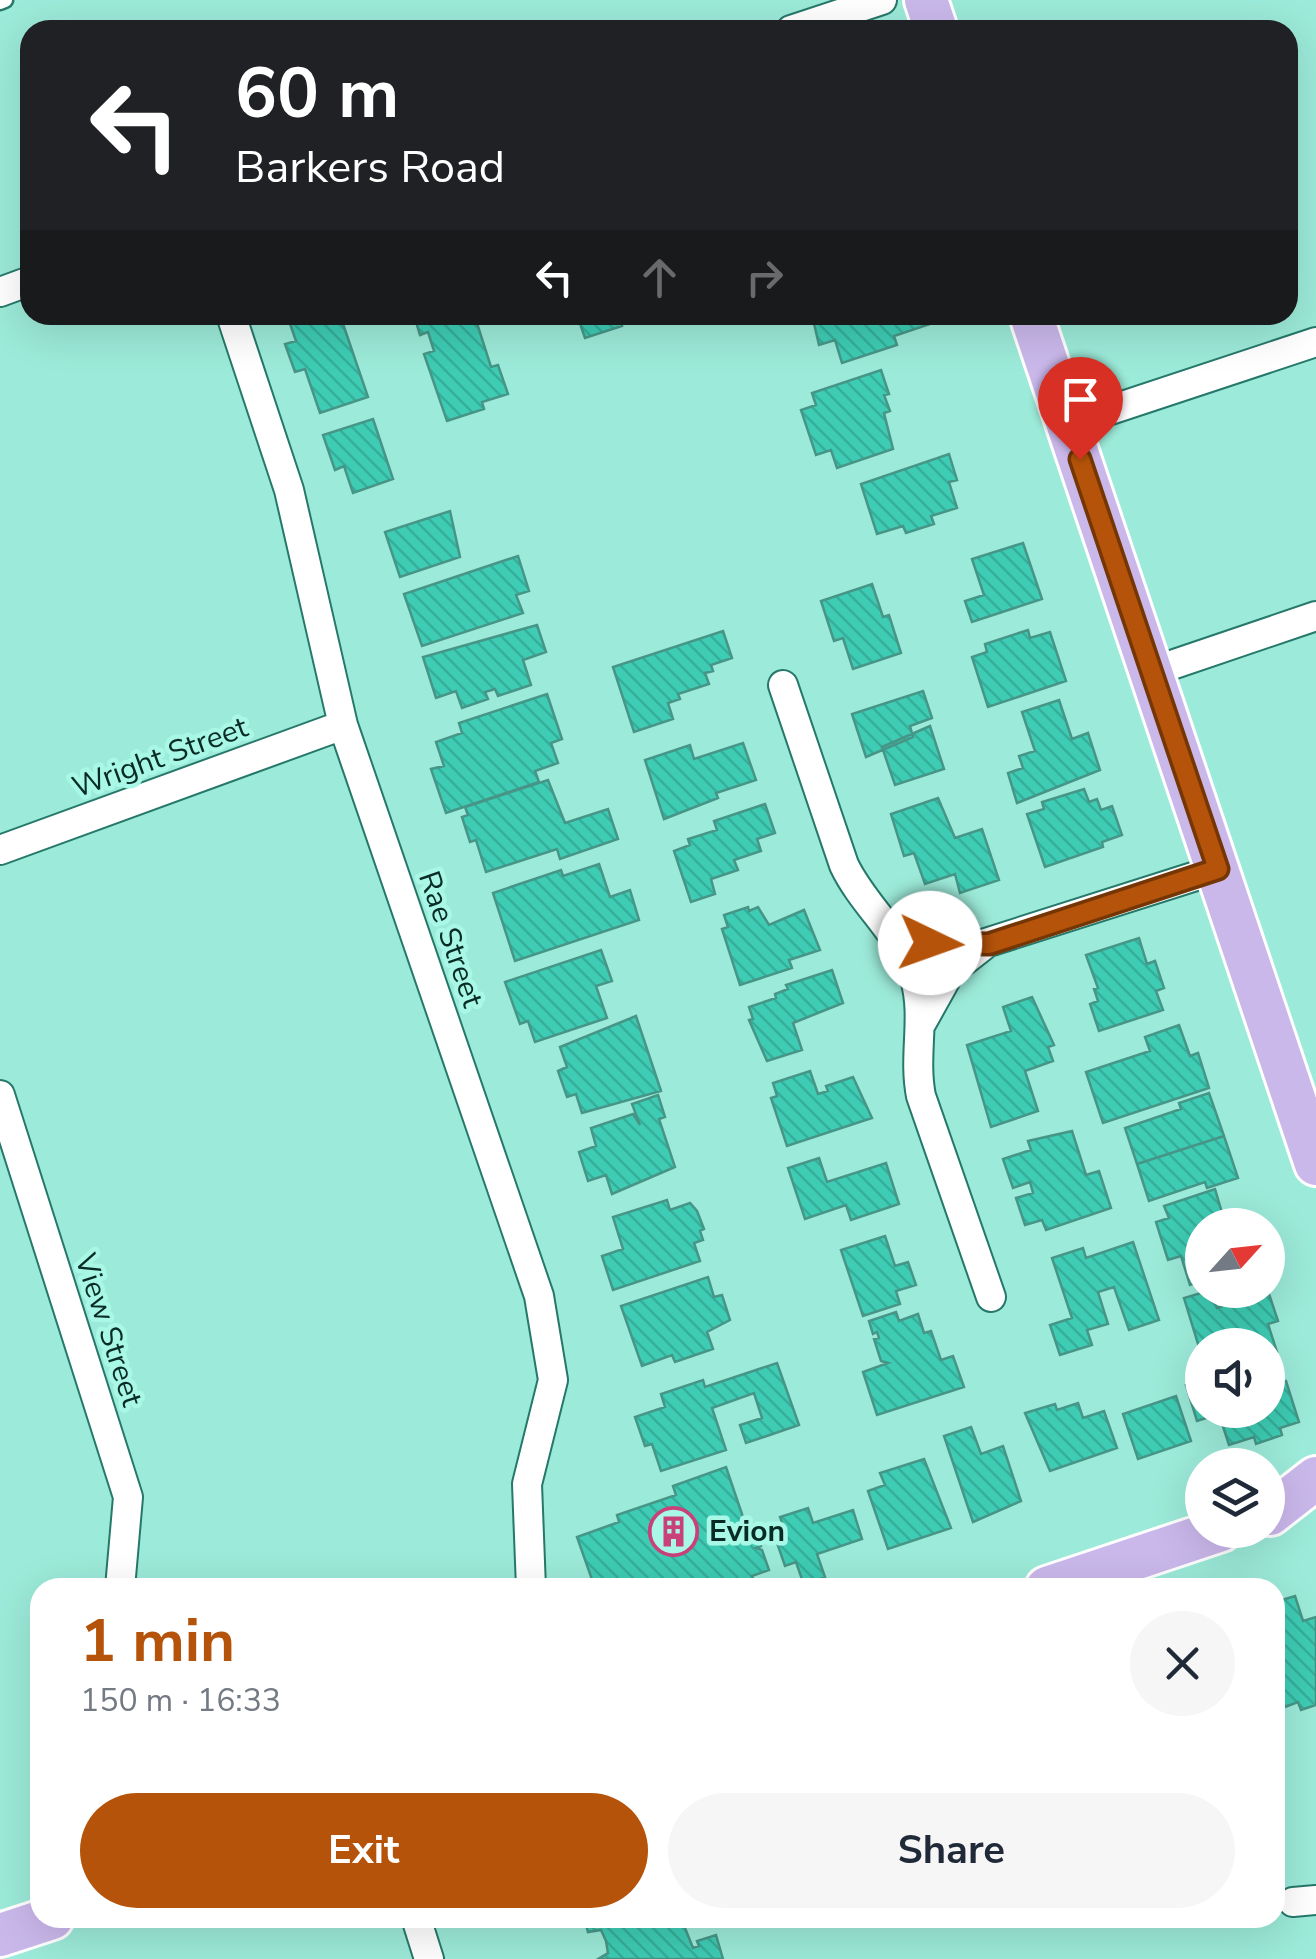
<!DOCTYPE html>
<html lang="en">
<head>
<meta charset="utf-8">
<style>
  :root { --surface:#fff; --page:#f6f6f7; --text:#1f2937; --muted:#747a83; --accent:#b45309 }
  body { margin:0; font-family:"Nunito Sans",sans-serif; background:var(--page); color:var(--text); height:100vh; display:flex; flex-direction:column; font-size:38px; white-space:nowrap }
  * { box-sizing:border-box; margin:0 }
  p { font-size:32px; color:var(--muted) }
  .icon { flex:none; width:55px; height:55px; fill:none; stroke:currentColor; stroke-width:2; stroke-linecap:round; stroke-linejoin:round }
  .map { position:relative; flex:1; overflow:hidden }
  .panel { position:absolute; left:30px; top:1578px; width:1255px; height:350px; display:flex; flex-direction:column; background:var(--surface); border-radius:30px; box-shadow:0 10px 40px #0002 }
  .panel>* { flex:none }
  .guide { position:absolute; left:20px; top:20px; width:1278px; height:305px; border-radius:30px; box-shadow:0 10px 40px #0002; background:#202124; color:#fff; overflow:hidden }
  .needle { width:65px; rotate:63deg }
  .tools { position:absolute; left:1185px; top:1208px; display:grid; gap:20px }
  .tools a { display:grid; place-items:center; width:100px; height:100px; border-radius:50%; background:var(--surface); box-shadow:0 10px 40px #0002; font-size:50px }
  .pin { position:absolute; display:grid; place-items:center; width:85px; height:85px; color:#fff; margin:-102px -42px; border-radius:50% 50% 50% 0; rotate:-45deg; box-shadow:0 0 10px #0007 }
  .pin .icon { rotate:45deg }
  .me { position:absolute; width:110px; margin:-55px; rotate:93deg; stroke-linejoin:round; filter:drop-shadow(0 0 8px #0008) }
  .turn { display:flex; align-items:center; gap:35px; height:210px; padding:0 50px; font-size:45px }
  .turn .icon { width:130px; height:130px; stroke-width:2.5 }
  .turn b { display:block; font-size:70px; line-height:85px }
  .lanes { display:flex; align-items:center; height:95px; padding:0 50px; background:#0003; justify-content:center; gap:50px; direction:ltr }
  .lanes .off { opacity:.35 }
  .round { display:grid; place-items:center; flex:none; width:105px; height:105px; border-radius:52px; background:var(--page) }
  .headline { display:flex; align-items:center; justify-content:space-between; height:170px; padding:0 50px }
  h1 { font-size:60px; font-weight:700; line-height:75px; color:var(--accent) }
  .action { display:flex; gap:20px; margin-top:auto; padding:20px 50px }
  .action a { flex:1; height:115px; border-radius:60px; background:var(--accent); color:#fff; font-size:40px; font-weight:700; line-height:115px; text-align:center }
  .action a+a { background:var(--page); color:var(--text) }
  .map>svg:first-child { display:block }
  .building { fill:url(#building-back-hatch); stroke:#479586; stroke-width:2.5 }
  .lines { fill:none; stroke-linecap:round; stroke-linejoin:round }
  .lane-casing { stroke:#26786a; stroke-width:19 }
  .street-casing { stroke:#26786a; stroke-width:32 }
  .primary-casing { stroke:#fff; stroke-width:48 }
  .lane { stroke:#fff; stroke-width:14 }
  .street { stroke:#fff; stroke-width:28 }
  .primary { stroke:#cab8eb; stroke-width:42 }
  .route-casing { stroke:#753606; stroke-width:25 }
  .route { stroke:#b45309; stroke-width:18 }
  .labels { text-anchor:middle; stroke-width:9; stroke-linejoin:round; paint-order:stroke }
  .street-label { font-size:30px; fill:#092b25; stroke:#a9f8e7 }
  .poi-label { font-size:30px; font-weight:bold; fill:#092b25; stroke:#a9f8e7; text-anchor:start }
</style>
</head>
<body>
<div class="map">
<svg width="1316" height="1959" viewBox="0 0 1316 1959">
  <defs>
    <pattern id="building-back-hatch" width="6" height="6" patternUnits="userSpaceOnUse" patternTransform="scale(2.5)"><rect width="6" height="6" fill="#3eccb4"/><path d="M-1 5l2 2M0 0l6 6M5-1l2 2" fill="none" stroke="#35af9b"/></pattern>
  </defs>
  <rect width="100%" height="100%" fill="#9cead9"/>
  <path class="building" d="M287 315H340L368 397 320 413 305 369 295 372 285 344 296 341Z
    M414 315H480L475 317 491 367 498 365 508 394 482 402 484 409 447 421 424 354 434 351 428 332 420 335Z
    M577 315H626L619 318 622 326 585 338Z
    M812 315H927L930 324 894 336 897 345 842 363 835 340 819 345Z
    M881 370 889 394 884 395 890 411 884 413 893 449 837 468 831 450 816 455 801 410 816 405 812 393Z
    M373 419 393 479 353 493 344 466 335 470 323 435Z
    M949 454 957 480 949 482 957 508 931 516 934 524 906 533 903 526 877 534 861 484Z
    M450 511 460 557 400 577 385 532Z
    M1023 543 1042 599 972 622 965 601 984 595 972 559Z
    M518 556 529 591 516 595 523 613 422 646 404 594Z
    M872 584 883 617 889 615 901 653 853 669 843 638 834 641 821 601Z
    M537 625 546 652 523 660 531 685 498 696 495 689 485 692 488 699 462 708 456 691 436 698 423 657Z
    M1028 630 1030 638 1050 632 1066 681 988 707 972 657 987 652 985 644Z
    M723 631 732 658 711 665 713 671 705 673 709 684 678 694 680 699 668 703 673 719 634 732 613 667Z
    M923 691 932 718 910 726 913 737 866 757 852 714Z
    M547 694 562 739 551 743 558 763 535 771 539 782 446 813 431 769 444 766 436 742 462 733 459 723Z
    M1059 700 1072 739 1088 733 1100 770 1017 803 1008 773 1023 768 1019 756 1035 751 1022 712Z
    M930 726 944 769 895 785 882 747Z
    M743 743 756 780 716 793 718 798 664 819 645 760 690 745 694 759Z
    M548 780 565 823 608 809 618 839 560 859 557 849 486 872 476 840 470 842 462 817 468 815 465 807Z
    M1084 789 1089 802 1097 799 1101 810 1112 806 1122 835 1102 842 1103 847 1045 867 1027 814 1044 809 1042 802Z
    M938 798 955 838 982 829 999 880 960 893 955 874 925 884 914 853 904 856 891 814Z
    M765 804 775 833 757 839 761 851 734 860 738 870 711 879 715 894 691 902 674 851 690 845 688 839 717 830 714 821Z
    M599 864 610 897 630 890 639 920 515 961 493 893 561 870 563 876Z
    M748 907 749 911 758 907 769 925 804 910 820 950 789 960 792 968 740 985 722 929 728 927 724 915Z
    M1139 938 1147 964 1155 961 1164 988 1156 991 1163 1010 1099 1031 1090 1004 1098 1001 1094 989 1098 988 1086 955Z
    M601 950 612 981 596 986 607 1018 535 1042 528 1021 520 1024 505 982Z
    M832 970 843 1003 793 1023 802 1050 767 1061 749 1020 753 1019 749 1007 776 998 775 994 788 989 786 985Z
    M1032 997 1054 1045 1048 1047 1053 1061 1025 1071 1038 1111 991 1127 967 1045 1011 1031 1003 1007Z
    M636 1016 661 1091 582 1113 576 1094 567 1097 558 1071 567 1067 560 1047Z
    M1179 1025 1190 1056 1198 1053 1209 1088 1103 1123 1086 1072 1150 1051 1145 1037Z
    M810 1071 818 1094 828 1091 826 1086 853 1077 872 1118 787 1146 771 1098 777 1096 773 1083Z
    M1209 1093 1224 1136 1137 1164 1125 1128 1181 1109 1179 1103Z
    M658 1095 665 1117 659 1119 675 1167 612 1194 606 1175 588 1181 579 1152 596 1146 591 1128 633 1114 640 1125 632 1104Z
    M1072 1131 1086 1175 1099 1171 1111 1208 1046 1230 1042 1220 1025 1225 1016 1198 1033 1193 1030 1182 1013 1188 1003 1159 1031 1150 1028 1141Z
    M1224 1136 1238 1178 1207 1188 1205 1182 1149 1201 1137 1164Z
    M819 1158 827 1182 886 1163 899 1204 851 1220 846 1205 805 1219 788 1168Z
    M1215 1189 1223 1216 1211 1219 1213 1225H1202V1281L1190 1285 1181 1256 1168 1260 1156 1222 1169 1218 1164 1206Z
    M667 1200 670 1210 690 1203 697 1211 704 1229 700 1231 703 1240 694 1243 700 1261 613 1290 602 1256 623 1249 613 1217Z
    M885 1236 895 1266 908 1262 916 1285 896 1291 900 1304 863 1316 841 1250Z
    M1133 1242 1159 1320 1129 1330 1114 1287 1098 1292 1108 1324 1087 1330 1092 1345 1060 1355 1050 1325 1072 1318 1052 1258 1083 1248 1086 1258Z
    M708 1277 714 1297 722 1295 730 1320 707 1332 713 1349 675 1362 672 1355 642 1366 621 1306Z
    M1211 1290 1217 1308 1268 1291 1278 1321 1268 1324 1277 1352 1268 1355V1345H1202V1357L1184 1298Z
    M896 1312 899 1321 918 1314 924 1333 931 1331 941 1360 953 1356 964 1387 877 1415 863 1372 888 1363 881 1361 874 1339 879 1338 877 1332 873 1334 869 1321Z
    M777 1363 799 1425 746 1443 740 1425 762 1418 754 1393 712 1408 726 1450 661 1471 652 1444 645 1446 635 1417 665 1407 661 1394 703 1380 705 1387Z
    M1202 1380V1410H1268V1387L1286 1381 1299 1422 1280 1428 1282 1435 1256 1444 1254 1437 1229 1445 1219 1414 1197 1421 1186 1385Z
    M1176 1396 1191 1441 1138 1459 1123 1414Z
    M1078 1403 1083 1418 1104 1411 1117 1448 1050 1471 1025 1413 1055 1404 1057 1410Z
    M971 1427 981 1454 1003 1446 1021 1501 973 1522 944 1436Z
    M924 1459 951 1528 888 1549 868 1491 885 1485 880 1473Z
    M726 1467 746 1526 753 1524 761 1546 756 1548 762 1550 769 1570 752 1576 756 1588H595L577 1537 619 1522 617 1515 676 1495 673 1486Z
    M808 1508 813 1523 853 1510 862 1539 817 1554 825 1577 804 1585 796 1562 785 1566 775 1537 786 1533 780 1517Z
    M1295 1596 1303 1621 1316 1617V1705L1301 1710 1298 1702 1282 1708 1275 1687V1602Z
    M584 1918H681L693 1948 699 1946 697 1941 716 1935 723 1959H598L608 1953 606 1941 601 1930 588 1932Z"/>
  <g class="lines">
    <defs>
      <path id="lane" d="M0 2 5 0"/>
      <path id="street" d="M791 30 882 0
        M0 292 30 281
        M231 315 289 490 343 725 539 1296 553 1380 527 1484 531 1588
        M1068 424 1316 342
        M1151 672 1316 616
        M783 685 844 865C864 907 902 934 915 979 926 1017 913 1056 921 1096L991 1297
        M0 850 343 725
        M886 923 930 943 973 947 1218 869
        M921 1024 950 972 983 946
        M0 1095 128 1497 120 1588
        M1293 1902 1316 1900
        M416 1918 429 1959"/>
      <path id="primary" d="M926 0 936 30
        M1031 315 1316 1164
        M1270 1514 1316 1478
        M1047 1588 1221 1530
        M0 1935 52 1918"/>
    </defs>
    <use href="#lane" class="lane-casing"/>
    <use href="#street" class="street-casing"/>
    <use href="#primary" class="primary-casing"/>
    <use href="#lane" class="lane"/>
    <use href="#street" class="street"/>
    <use href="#primary" class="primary"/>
  </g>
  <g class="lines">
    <defs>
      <path id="route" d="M930 943 989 944 1218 869 1080 459"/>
    </defs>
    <use href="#route" class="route-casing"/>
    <use href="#route" class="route"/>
  </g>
  <defs>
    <symbol id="building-ring" viewBox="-11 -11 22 22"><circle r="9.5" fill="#a9f8e7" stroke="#ca4078" stroke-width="1.5"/><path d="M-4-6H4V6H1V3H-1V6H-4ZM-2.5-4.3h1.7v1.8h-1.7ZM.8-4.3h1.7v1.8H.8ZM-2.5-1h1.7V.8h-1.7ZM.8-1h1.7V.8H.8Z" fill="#ca4078"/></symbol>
  </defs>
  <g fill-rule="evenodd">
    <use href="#building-ring" x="646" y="1504" width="55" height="55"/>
  </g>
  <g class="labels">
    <g class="street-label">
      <text transform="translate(160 757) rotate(-20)" y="10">Wright Street</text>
      <text transform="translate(451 939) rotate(71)" y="10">Rae Street</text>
      <text transform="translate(109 1330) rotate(72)" y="10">View Street</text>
    </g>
    <g class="poi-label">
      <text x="709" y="1541">Evion</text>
    </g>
  </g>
</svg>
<div class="tools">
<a><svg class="needle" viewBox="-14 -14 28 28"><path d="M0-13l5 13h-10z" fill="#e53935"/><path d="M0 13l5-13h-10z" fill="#747a83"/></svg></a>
<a><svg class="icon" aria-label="sound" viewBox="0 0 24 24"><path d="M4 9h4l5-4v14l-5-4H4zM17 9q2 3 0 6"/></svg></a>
<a><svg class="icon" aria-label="layers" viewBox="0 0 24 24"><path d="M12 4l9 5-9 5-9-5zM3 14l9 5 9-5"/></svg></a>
</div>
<div class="pin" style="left:1080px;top:459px;background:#d93025"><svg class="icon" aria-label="arrive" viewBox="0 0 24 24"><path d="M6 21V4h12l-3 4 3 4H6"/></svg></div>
<svg class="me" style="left:930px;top:943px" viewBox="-20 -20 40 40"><circle r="19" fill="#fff"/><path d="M0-13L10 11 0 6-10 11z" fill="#b45309"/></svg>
<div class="guide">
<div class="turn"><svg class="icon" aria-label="left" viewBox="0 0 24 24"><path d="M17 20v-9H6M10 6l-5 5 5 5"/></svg><div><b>60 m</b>Barkers Road</div></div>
<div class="lanes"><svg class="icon" aria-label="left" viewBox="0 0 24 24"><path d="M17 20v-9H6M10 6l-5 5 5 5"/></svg><svg class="icon off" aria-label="ahead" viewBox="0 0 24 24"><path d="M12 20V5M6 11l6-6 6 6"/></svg><svg class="icon off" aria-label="right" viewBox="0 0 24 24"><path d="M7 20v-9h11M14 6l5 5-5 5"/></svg></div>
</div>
<section class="panel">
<div class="headline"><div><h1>1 min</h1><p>150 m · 16:33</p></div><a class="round"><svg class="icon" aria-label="close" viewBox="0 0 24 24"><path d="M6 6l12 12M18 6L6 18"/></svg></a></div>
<div class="action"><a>Exit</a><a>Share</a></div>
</section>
</div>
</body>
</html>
